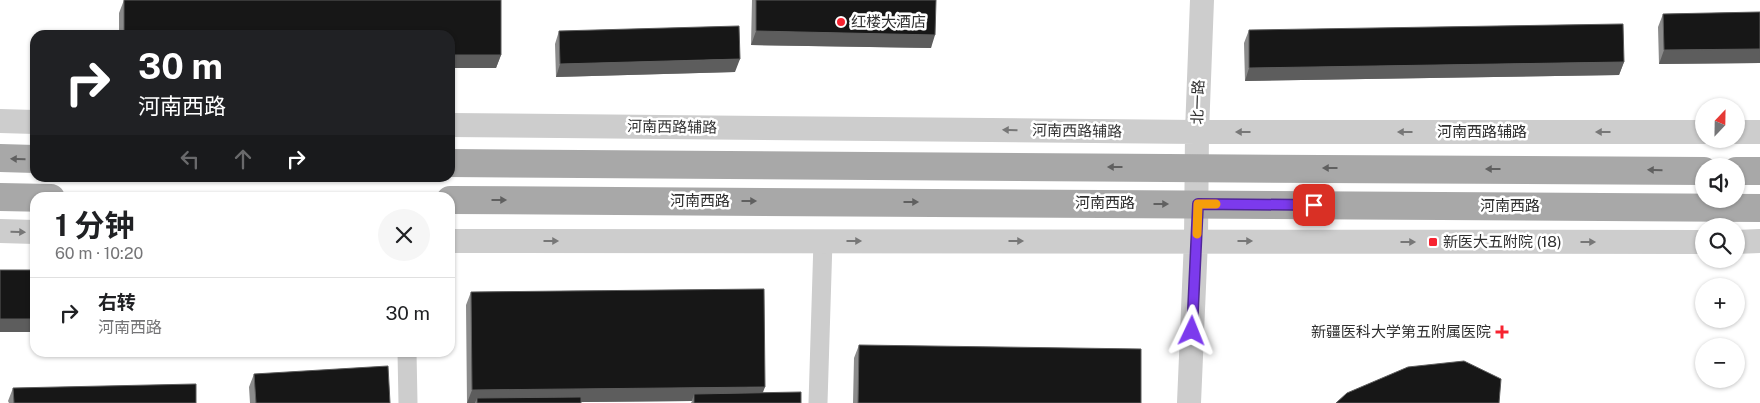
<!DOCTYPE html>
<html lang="zh">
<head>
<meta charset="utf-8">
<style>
  :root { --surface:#fff; --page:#f6f6f6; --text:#202124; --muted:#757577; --line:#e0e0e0 }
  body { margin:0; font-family:"Public Sans","Noto Sans SC",sans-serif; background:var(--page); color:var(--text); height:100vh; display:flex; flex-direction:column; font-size:19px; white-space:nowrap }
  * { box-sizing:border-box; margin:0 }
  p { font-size:16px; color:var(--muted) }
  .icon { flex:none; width:28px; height:28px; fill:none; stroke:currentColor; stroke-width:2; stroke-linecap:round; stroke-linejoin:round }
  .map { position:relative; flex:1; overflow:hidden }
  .side { position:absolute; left:30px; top:192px; width:425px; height:165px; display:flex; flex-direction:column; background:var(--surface); border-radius:15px; box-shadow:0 1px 4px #0004 }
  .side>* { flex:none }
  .top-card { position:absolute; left:30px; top:30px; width:425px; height:152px; border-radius:15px; box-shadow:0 1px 4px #0004; background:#202124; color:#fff; overflow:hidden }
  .needle { width:32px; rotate:22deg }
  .buttons { position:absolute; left:1695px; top:98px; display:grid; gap:10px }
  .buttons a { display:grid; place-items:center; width:50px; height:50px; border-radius:50%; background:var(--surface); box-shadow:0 1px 4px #0004; font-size:25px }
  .pin { position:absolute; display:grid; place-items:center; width:42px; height:42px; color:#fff; margin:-21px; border-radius:10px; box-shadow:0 2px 8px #0006 }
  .me { position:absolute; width:55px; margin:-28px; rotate:2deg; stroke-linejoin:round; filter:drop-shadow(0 0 4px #0008) }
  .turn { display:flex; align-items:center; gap:18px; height:105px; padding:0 25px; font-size:22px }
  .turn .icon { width:65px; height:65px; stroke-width:2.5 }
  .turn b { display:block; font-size:35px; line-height:42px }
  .lanes { display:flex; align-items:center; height:48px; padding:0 25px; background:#0003; justify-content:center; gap:25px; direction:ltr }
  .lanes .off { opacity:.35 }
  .round { display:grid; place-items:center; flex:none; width:52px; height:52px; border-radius:26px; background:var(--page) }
  .headline { display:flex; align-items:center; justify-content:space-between; height:85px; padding:0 25px }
  h1 { font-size:30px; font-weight:700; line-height:38px }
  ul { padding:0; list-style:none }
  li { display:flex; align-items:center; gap:15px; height:70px; padding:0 25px; border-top:1px solid var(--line) }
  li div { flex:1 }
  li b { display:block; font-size:19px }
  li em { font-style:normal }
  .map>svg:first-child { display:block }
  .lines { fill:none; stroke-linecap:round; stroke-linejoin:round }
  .minor { stroke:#cdcdcd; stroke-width:19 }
  .tertiary { stroke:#cdcdcd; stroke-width:24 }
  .primary { stroke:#a8a8a8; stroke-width:28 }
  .wall { fill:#8b8b8b }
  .shaded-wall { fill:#5d5d5d }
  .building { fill:#171717; stroke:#5d5d5d }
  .oneway { fill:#777 }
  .oneway2 { fill:#606060 }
  .route-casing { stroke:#51269a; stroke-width:12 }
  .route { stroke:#7c3aed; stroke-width:9 }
  .slow { stroke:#f59e0b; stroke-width:9 }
  .poi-dot { fill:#f72330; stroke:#fff; stroke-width:2 }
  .labels { text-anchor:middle; stroke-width:5; stroke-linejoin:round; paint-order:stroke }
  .poi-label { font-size:15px; fill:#303030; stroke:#fff; text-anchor:start }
  .street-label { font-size:15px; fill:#303030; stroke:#fff }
</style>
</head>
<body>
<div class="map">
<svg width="1760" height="403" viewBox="0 0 1760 403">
  <rect width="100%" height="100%" fill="#fff"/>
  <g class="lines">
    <path class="minor" d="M407 352 408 403
      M818 403 823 241"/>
    <path class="tertiary" d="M0 121 35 122
      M450 125 1197 132H1704
      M1736 132H1760
      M0 231 35 232
      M450 241 1704 242
      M1736 242 1760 241
      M1189 403 1196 240 1197 132 1202 0"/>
    <path class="primary" d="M0 158 35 159
      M450 163C868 169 1286 167 1704 171
      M1736 171H1760
      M0 197 51 198
      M450 200 1760 208"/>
  </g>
  <path class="wall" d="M124 0H501V55L496 68H450V35H119V13Z
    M752 0H936L931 48 751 45Z
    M1760 12V63L1659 64 1658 27 1663 14Z
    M1249 30 1624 62 1619 75 1245 81 1244 43Z
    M559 31 735 72 556 77 555 44Z
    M471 292 763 393 801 403H691L692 401 581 402V403H467L466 305Z
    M859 345 1141 403H853L854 358Z
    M254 374 390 403H250L249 387Z
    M13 388 196 403H9L8 401Z"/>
  <path class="shaded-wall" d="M756 31 935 35 931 48 751 45Z
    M1760 49V63L1659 64 1664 50Z
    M450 55H501L496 68H450Z
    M740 59 735 72 556 77 560 64Z
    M1624 62 1619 75 1245 81 1249 68Z
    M0 319H35V332H0Z
    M765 387 760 400 694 394 692 401 477 403V398L475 403H467L472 390Z"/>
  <path class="building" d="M124 0H501V55H450V35H124Z
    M756 0H936L935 35 756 31Z
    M1760 12V49L1664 50 1663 14Z
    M1623 24 1624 62 1249 68V30Z
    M739 26 740 59 560 64 559 31Z
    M0 270H35V319H0Z
    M764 289 765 387 472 390 471 292Z
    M859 345 1141 349V403H858Z
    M1464 361 1501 379 1499 403H1336L1347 393 1408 367Z
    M388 366 390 403H256L254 374Z
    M196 384V403H14L13 388Z
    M801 392V403H694V394Z
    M581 397V403H477V398Z"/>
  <defs><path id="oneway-solid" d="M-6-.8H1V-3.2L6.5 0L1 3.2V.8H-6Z" transform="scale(1.25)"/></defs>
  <g class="oneway">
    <use href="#oneway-solid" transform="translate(1010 130) rotate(-179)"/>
    <use href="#oneway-solid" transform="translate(1243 132) rotate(-180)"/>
    <use href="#oneway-solid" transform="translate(1405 132) rotate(-180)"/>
    <use href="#oneway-solid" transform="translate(1603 132) rotate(180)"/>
    <use href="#oneway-solid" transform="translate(18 232) rotate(2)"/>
    <use href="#oneway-solid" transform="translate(551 241)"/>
    <use href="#oneway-solid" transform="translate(854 241)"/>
    <use href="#oneway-solid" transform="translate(1016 241)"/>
    <use href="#oneway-solid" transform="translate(1245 241)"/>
    <use href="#oneway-solid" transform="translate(1408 242)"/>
    <use href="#oneway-solid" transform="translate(1588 242)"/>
  </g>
  <g class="oneway2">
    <use href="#oneway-solid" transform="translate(18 159) rotate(-179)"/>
    <use href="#oneway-solid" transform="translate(1115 167) rotate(-180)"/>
    <use href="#oneway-solid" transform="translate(1330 168) rotate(-180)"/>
    <use href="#oneway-solid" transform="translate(1493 169) rotate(-180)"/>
    <use href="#oneway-solid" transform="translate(1655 170) rotate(-179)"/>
    <use href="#oneway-solid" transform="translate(499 200)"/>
    <use href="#oneway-solid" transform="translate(749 201)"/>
    <use href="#oneway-solid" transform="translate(911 202)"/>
    <use href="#oneway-solid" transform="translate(1161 204)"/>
  </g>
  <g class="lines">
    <defs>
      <path id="route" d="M1192 331 1198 204 1314 205"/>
    </defs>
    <use href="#route" class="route-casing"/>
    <use href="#route" class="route"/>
    <path class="slow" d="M1197 234 1198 204H1216"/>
  </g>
  <g class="poi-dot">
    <circle cx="841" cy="22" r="5"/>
    <rect x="1428" y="237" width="10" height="10" rx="2.5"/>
    <path d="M1499.5 324.5h5v5h5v5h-5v5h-5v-5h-5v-5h5z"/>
  </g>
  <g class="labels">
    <g class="poi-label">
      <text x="851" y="27">红楼大酒店</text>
      <text x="1443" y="247">新医大五附院 (18)</text>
      <text x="1491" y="337" text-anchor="end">新疆医科大学第五附属医院</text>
    </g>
    <g class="street-label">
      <text transform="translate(1198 102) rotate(-88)" y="5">北一路</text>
      <text transform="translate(672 127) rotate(1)" y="5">河南西路辅路</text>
      <text transform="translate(1077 131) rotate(1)" y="5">河南西路辅路</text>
      <text x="1482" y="137">河南西路辅路</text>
      <text x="700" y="206">河南西路</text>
      <text x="1105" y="208">河南西路</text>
      <text x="1510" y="211">河南西路</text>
    </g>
  </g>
</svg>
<div class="buttons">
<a><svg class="needle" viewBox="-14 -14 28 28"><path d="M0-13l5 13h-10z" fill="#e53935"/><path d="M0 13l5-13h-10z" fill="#757577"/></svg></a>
<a><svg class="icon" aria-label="sound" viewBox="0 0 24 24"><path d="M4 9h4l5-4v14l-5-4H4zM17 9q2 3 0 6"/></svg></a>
<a><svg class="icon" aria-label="search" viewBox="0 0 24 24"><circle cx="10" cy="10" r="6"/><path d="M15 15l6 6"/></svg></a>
<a>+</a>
<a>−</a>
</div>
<div class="pin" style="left:1314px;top:205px;background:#d93025"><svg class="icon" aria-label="arrive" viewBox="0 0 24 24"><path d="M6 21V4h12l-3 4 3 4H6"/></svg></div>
<svg class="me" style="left:1192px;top:331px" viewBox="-20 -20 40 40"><path d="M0-17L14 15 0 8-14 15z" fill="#7c3aed" stroke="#fff" stroke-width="4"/></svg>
<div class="top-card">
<div class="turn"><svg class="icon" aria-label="right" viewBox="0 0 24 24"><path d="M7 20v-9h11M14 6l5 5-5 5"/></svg><div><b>30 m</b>河南西路</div></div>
<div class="lanes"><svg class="icon off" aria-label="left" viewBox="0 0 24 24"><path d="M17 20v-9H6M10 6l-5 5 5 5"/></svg><svg class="icon off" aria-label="ahead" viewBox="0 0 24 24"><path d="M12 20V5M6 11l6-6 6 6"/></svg><svg class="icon" aria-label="right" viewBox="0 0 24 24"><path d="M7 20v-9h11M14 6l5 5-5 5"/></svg></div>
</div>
<section class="side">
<div class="headline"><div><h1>1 分钟</h1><p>60 m · 10:20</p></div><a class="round"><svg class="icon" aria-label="close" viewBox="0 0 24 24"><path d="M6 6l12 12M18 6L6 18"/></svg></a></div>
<ul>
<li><svg class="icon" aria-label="right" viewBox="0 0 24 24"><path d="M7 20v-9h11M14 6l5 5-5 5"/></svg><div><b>右转</b><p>河南西路</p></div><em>30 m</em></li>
</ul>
</section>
</div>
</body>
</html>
